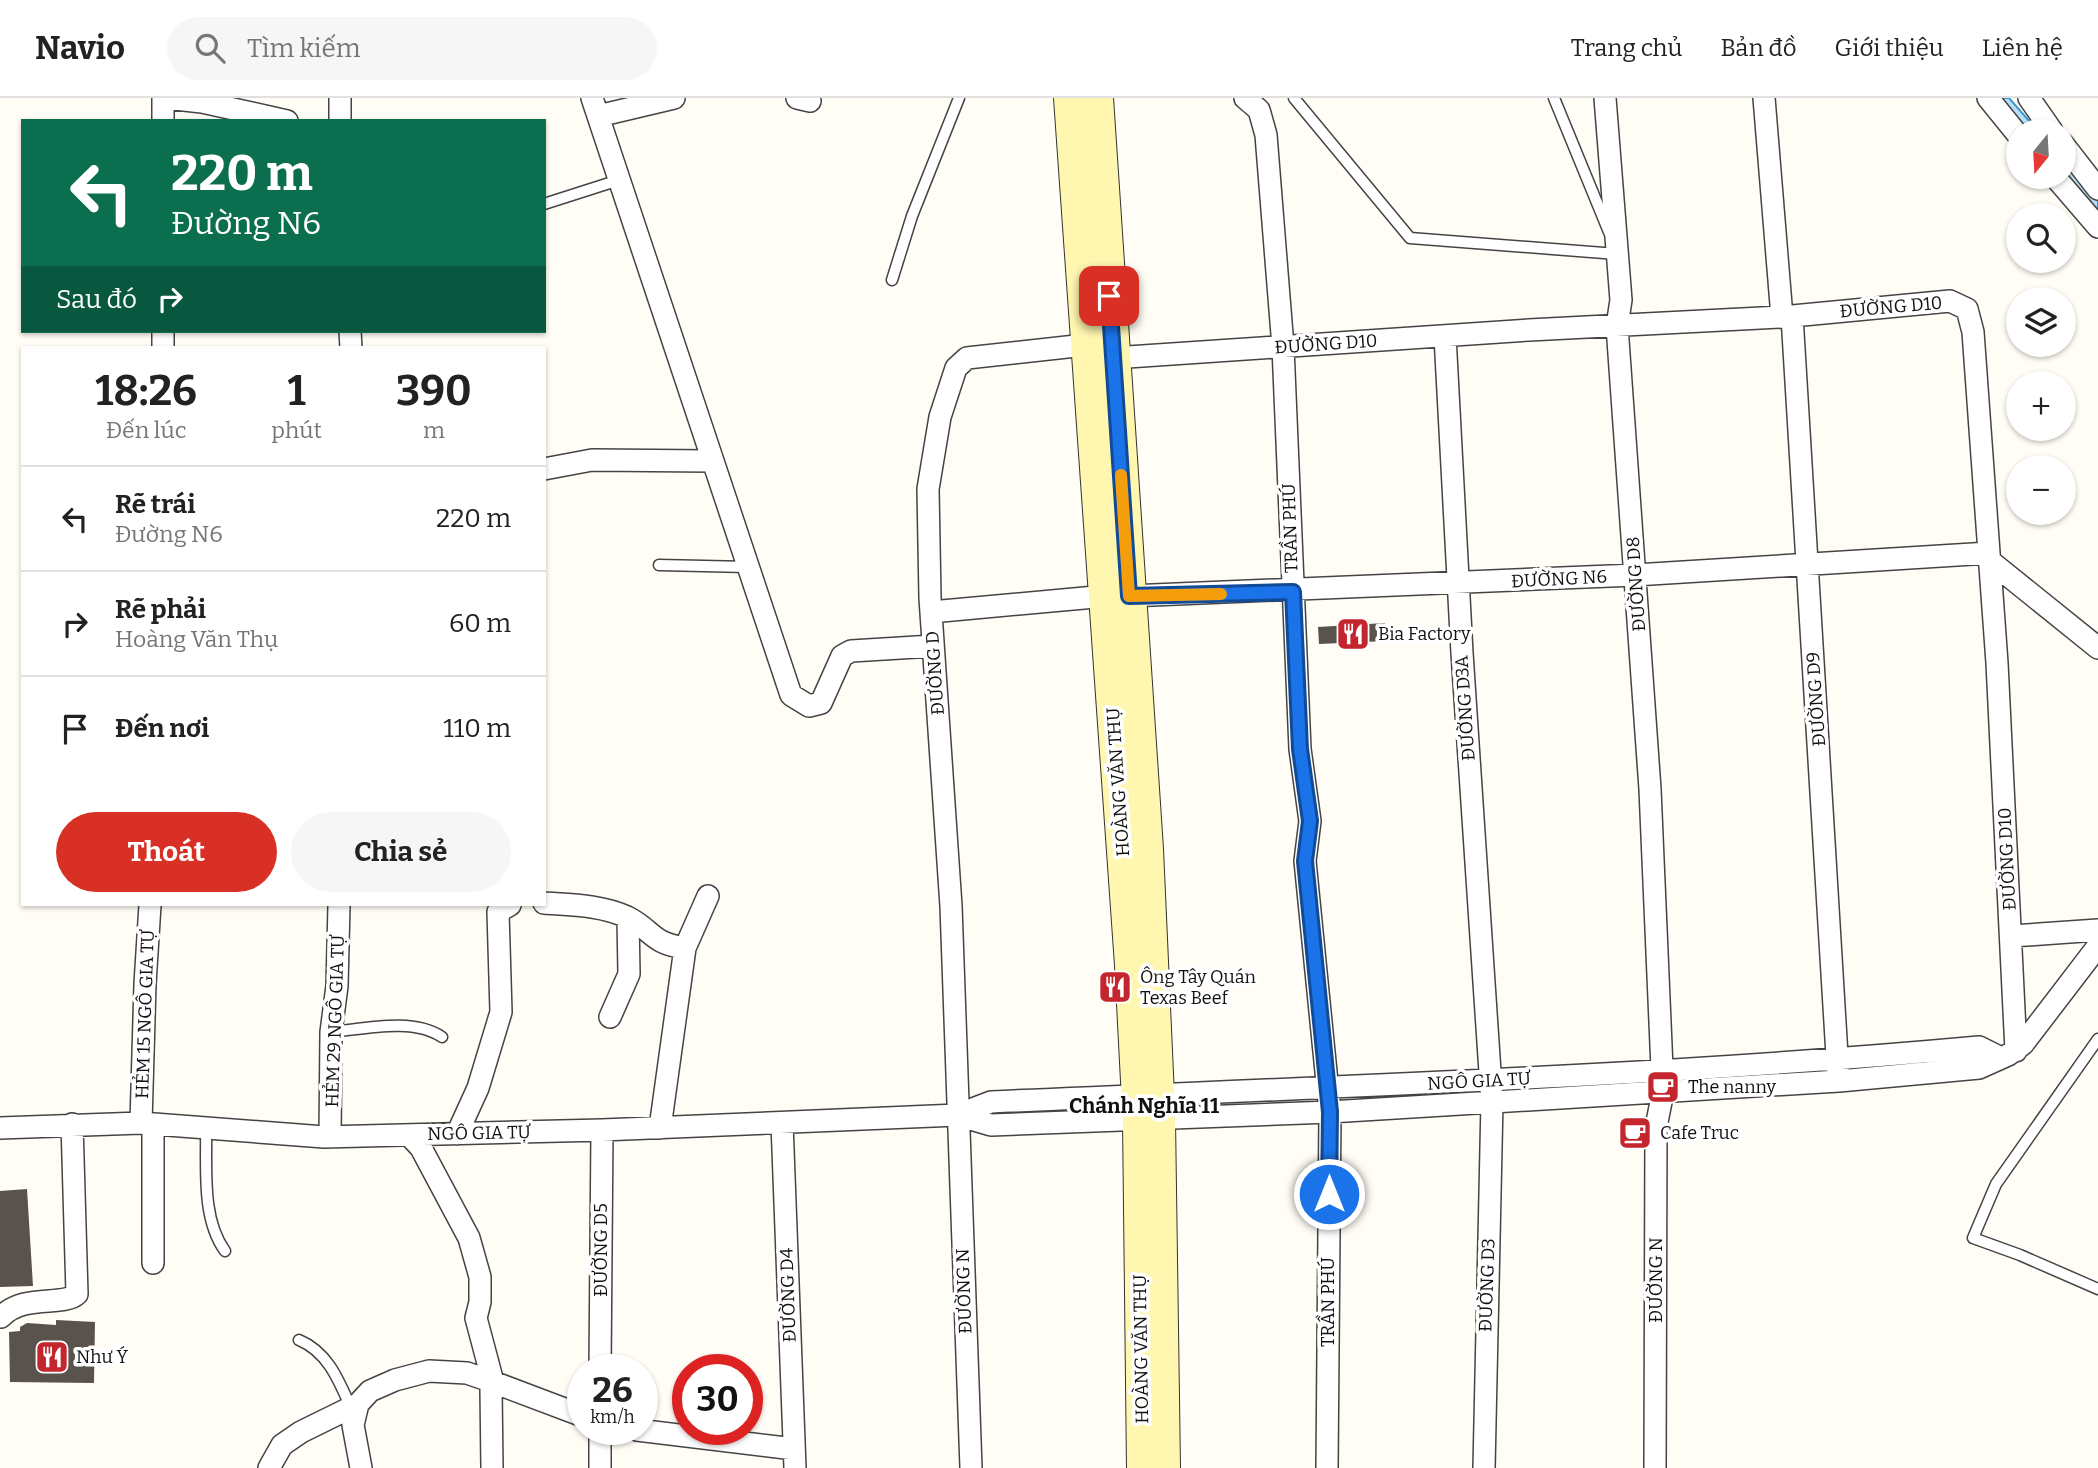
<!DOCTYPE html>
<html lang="vi">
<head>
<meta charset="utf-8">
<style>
  :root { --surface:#fff; --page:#f6f6f6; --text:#222; --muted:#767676; --line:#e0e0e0; --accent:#d93025 }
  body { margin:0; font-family:Bitter,serif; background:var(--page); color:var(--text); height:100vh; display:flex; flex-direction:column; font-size:26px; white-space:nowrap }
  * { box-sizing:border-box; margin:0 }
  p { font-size:23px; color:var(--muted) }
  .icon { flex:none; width:38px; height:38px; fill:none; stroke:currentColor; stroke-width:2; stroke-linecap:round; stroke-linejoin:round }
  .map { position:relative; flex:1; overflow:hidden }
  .details { position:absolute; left:21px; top:248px; width:525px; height:560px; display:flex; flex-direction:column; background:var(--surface); border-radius:0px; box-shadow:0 2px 5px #0004 }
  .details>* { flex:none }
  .guide { position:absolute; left:21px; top:21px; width:525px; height:214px; border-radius:0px; box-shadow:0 2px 5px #0004; background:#0b6e4f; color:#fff; overflow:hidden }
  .needle { width:46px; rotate:198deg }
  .buttons { position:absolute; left:2006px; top:21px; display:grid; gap:14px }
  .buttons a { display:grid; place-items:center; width:70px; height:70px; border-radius:50%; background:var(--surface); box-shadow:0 2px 5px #0004; font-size:35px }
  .speed { position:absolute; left:567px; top:1256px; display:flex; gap:14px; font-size:35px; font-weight:700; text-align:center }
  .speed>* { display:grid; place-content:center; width:91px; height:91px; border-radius:50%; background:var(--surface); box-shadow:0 2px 5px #0004; line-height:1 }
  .speed small { font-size:18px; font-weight:400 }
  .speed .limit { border:10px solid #d22; background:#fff; color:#111 }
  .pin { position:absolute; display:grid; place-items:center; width:60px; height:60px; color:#fff; margin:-30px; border-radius:14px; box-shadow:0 4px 10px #0006 }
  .me { position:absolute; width:77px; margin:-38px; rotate:0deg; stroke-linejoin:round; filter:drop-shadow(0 0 5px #0008) }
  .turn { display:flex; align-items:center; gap:24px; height:147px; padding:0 35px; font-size:32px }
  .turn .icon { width:91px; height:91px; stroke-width:2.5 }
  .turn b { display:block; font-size:49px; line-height:60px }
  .then { display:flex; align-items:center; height:66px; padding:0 35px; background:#0003; gap:14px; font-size:26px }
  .eta { display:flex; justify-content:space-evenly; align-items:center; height:119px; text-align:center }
  .eta b { font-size:42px; font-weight:700; line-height:49px }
  .primary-button { display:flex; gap:14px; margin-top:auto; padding:14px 35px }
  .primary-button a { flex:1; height:80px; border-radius:42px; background:var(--accent); color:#fff; font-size:28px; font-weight:700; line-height:80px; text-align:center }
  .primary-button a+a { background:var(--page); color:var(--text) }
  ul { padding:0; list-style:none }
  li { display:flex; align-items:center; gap:21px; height:105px; padding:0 35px; border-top:2px solid var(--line) }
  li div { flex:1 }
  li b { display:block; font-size:26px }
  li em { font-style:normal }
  header { display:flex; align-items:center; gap:42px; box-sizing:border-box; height:98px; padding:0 35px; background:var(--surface); border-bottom:2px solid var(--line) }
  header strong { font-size:33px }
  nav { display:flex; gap:38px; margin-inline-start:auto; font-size:24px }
  .search { width:490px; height:63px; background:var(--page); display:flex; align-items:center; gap:18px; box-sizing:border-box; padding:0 24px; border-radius:38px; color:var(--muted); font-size:26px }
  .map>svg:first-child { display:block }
  .water { fill:#b9e0f7; stroke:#3f96cf; stroke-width:2 }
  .building { fill:#5a524d }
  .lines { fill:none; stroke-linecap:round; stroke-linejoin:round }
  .lane-casing { stroke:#444; stroke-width:13 }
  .street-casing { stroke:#444; stroke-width:24 }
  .secondary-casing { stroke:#333; stroke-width:32 }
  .lane { stroke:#fff; stroke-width:10 }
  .street { stroke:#fff; stroke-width:21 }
  .secondary { stroke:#fff6b0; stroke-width:30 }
  .route-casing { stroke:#114b97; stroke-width:18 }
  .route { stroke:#1a73e8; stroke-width:12 }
  .slow { stroke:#f59e0b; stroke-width:12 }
  .labels { text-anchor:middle; stroke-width:7; stroke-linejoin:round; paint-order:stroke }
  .street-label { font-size:18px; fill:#111; stroke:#fff }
  .poi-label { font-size:18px; fill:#111; stroke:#fff; text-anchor:start }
  .quarter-label { font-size:21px; font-weight:bold; fill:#111; stroke:#fff }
</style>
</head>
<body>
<header>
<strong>Navio</strong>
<div class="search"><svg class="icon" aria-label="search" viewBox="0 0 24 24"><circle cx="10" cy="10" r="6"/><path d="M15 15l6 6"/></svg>Tìm kiếm</div>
<nav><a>Trang chủ</a><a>Bản đồ</a><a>Giới thiệu</a><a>Liên hệ</a></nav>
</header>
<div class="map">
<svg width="2098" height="1370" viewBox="0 0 2098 1370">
  <rect width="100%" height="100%" fill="#fffdf5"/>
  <path class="water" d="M1990 0H2009L2038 33H2018Z
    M2063 61 2098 99V121L2063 79Z"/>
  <path class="building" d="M1385 525 1387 543 1319 546 1318 529Z
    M27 1091 33 1188 0 1189V1093Z
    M56 1222 95 1224 94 1285 10 1284 9 1234 20 1233V1229L27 1225 56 1227Z"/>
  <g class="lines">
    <defs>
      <path id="lane" d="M1294 0 1410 140 1617 156
        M1554 0 1609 134
        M544 106 619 82
        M892 182 912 118 959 0
        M659 467 748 469
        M331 934C364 931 413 919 442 939
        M2098 941 1996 1086 1973 1140 2020 1157 2098 1191
        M206 1030C207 1069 201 1120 225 1153
        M299 1242C328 1254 339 1283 351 1310"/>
      <path id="street" d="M166 0 202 4 287 23
        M340 0V23
        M592 0 791 597 809 608 821 605 842 558 851 553 933 548
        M797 0 810 3
        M1245 0 1259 12 1266 37 1283 249 1300 651 1310 723 1305 763 1330 1014 1327 1370
        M1605 0 1621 202 1617 228 1650 691 1663 994 1656 1029 1655 1370
        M1764 0 1782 219
        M1988 0 2018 37
        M2029 0 2052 33
        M598 18 674 0
        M163 23V0
        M2063 46 2098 91
        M2055 79 2098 129
        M1792 218 1838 974
        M350 233 351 250
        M1445 238 1462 555 1492 1004 1484 1370
        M163 250V233
        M1113 260 1529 232 1782 219 1950 203 1967 211 1973 234 1997 565 2016 953
        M544 371 592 362 711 363
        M1990 463 2098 550
        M1129 498 1635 477 1989 455
        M931 514 1106 498
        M544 805C572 807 601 807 627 819 653 832 650 845 685 850L708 798
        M2012 838 2098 832
        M610 919 629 876 628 820
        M957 1017 991 1027 1330 1014 1839 983 1979 970 2008 957 2023 946 2098 848
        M141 1025 145 886 150 807
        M782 1025 795 1370
        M153 1027V1165
        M0 1030 141 1025 324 1039 602 1032 957 1017 991 1004C1321 989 1651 979 1979 949L1999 959
        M660 1030 685 850
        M457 1036 478 990 501 914 498 814 510 807
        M409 1037 421 1050 469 1140 480 1179V1204L476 1220 493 1284 583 1318
        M330 1039 331 934 337 888 339 807
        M1 1219C24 1195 63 1209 77 1196L72 1026
        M600 1272 602 1032
        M358 1306 353 1327 361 1370
        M600 1332V1370
        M637 1332 794 1351
        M269 1370 282 1347 301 1334 358 1306 370 1293 395 1282 429 1273 467 1275 493 1284 491 1291 492 1370
        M971 1370 951 808 930 500 928 391 940 319 956 270 967 260 1085 247"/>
      <path id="secondary" d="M1069 0 1130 867 1138 1022 1142 1370
        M1098 0 1148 751 1160 1021 1165 1370"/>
    </defs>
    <use href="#lane" class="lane-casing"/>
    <use href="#street" class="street-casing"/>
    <use href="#secondary" class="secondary-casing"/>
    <use href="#lane" class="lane"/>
    <use href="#street" class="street"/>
    <use href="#secondary" class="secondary"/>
  </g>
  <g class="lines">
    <defs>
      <path id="route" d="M1109 198 1129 498 1293 494 1300 651 1310 723 1305 763 1330 1014 1329 1096"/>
    </defs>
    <use href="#route" class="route-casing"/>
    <use href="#route" class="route"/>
    <path class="slow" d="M1121 377 1129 498 1221 496"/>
  </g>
  <defs>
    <symbol id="restaurant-square" viewBox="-11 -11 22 22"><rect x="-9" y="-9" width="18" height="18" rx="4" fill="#c4262e" stroke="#fff"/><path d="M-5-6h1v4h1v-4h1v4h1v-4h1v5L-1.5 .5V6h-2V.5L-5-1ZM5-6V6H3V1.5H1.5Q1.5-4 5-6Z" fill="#fff"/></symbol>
    <symbol id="cafe-square" viewBox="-11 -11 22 22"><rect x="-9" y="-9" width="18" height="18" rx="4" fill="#c4262e" stroke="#fff"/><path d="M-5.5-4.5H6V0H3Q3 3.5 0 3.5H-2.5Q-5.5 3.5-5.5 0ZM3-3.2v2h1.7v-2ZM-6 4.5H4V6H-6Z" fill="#fff"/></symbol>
  </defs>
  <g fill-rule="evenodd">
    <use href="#restaurant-square" x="1334" y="517" width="38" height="38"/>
    <use href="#restaurant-square" x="1096" y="870" width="38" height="38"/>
    <use href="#cafe-square" x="1644" y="970" width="38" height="38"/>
    <use href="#cafe-square" x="1616" y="1016" width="38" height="38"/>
    <use href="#restaurant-square" x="33" y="1240" width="38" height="38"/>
  </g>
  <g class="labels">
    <g class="street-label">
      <text transform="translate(1891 209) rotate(-5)" y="6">ĐƯỜNG D10</text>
      <text transform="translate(1326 246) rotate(-4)" y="6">ĐƯỜNG D10</text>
      <text transform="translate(1290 430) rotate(-92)" y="6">TRẦN PHÚ</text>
      <text transform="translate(1559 481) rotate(-3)" y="6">ĐƯỜNG N6</text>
      <text transform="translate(1636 486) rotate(-94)" y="6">ĐƯỜNG D8</text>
      <text transform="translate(935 575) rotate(-94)" y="6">ĐƯỜNG D</text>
      <text transform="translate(1816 601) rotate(-94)" y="6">ĐƯỜNG D9</text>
      <text transform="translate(1465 610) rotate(-94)" y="6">ĐƯỜNG D3A</text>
      <text transform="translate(1118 684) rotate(-94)" y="6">HOÀNG VĂN THỤ</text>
      <text transform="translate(2007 761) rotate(-93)" y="6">ĐƯỜNG D10</text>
      <text transform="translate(145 916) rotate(-88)" y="6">HẺM 15 NGÔ GIA TỰ</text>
      <text transform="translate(335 923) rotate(-88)" y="6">HẺM 29 NGÔ GIA TỰ</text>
      <text transform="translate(1479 983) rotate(-3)" y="6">NGÔ GIA TỰ</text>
      <text transform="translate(479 1035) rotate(-1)" y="6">NGÔ GIA TỰ</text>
      <text transform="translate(601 1152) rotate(-90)" y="6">ĐƯỜNG D5</text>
      <text transform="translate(1656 1182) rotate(-90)" y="6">ĐƯỜNG N</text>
      <text transform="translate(1487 1187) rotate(-88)" y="6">ĐƯỜNG D3</text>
      <text transform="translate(964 1193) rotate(-92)" y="6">ĐƯỜNG N</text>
      <text transform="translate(788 1197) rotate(-92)" y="6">ĐƯỜNG D4</text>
      <text transform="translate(1328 1204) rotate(-90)" y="6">TRẦN PHÚ</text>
      <text transform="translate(1141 1251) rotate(-91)" y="6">HOÀNG VĂN THỤ</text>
    </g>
    <g class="poi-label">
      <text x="1378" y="542">Bia Factory</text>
      <text x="1140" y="885">Ông Tây Quán<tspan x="1140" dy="21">Texas Beef</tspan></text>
      <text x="1688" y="995">The nanny</text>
      <text x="1660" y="1041">Cafe Truc</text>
      <text x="76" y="1265">Như Ý</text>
    </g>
    <g class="quarter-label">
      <text x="1144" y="1015">Chánh Nghĩa 11</text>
    </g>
  </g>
</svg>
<div class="buttons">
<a><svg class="needle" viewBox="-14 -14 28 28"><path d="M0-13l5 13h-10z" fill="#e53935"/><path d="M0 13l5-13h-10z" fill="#767676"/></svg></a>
<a><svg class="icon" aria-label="search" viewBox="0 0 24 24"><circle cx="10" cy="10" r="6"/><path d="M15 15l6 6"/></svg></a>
<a><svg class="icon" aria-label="layers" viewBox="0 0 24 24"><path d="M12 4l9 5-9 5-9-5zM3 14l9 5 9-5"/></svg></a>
<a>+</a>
<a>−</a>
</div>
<div class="speed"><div>26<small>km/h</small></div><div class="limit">30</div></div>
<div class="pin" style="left:1109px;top:198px;background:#d93025"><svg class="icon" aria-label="arrive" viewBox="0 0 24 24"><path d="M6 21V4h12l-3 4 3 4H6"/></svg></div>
<svg class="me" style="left:1329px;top:1096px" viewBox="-20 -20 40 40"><circle r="17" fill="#1a73e8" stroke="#fff" stroke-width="3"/><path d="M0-11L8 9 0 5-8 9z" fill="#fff"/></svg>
<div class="guide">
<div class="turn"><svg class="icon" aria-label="left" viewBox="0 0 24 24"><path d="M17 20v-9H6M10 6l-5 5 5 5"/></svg><div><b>220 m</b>Đường N6</div></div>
<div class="then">Sau đó<svg class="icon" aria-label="right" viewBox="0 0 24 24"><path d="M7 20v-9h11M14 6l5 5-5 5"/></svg></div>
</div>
<section class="details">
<div class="eta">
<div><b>18:26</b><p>Đến lúc</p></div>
<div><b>1</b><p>phút</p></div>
<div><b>390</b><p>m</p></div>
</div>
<ul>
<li><svg class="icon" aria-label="left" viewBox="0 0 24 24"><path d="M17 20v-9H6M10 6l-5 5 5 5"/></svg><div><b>Rẽ trái</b><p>Đường N6</p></div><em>220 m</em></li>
<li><svg class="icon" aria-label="right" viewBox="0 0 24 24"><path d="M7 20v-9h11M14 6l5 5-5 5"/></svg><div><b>Rẽ phải</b><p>Hoàng Văn Thụ</p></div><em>60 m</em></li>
<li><svg class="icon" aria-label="arrive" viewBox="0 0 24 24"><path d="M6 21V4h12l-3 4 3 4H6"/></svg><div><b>Đến nơi</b></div><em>110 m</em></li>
</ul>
<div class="primary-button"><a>Thoát</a><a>Chia sẻ</a></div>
</section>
</div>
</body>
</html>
